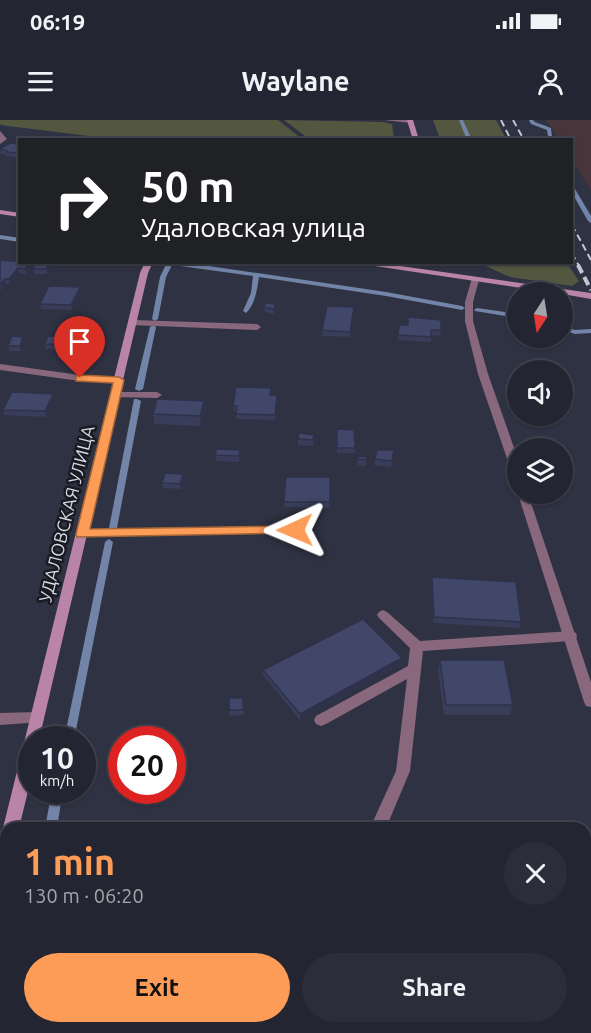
<!DOCTYPE html>
<html lang="en">
<head>
<meta charset="utf-8">
<style>
  :root { --surface:#232632; --page:#2b2e3a; --text:#f1f3f6; --muted:#a3a5ac; --line:#40434d; --accent:#fd9c56 }
  body { margin:0; font-family:Ubuntu,sans-serif; background:var(--page); color:var(--text); height:100vh; display:flex; flex-direction:column; font-size:22px; white-space:nowrap }
  * { box-sizing:border-box; margin:0 }
  p { font-size:20px; color:var(--muted) }
  .icon { flex:none; width:33px; height:33px; fill:none; stroke:currentColor; stroke-width:2; stroke-linecap:round; stroke-linejoin:round }
  .map { position:relative; flex:1; overflow:hidden }
  .side { position:absolute; left:0px; top:702px; width:591px; height:212px; display:flex; flex-direction:column; background:var(--surface); border-radius:18px 18px 0 0; box-shadow:0 2px 4px #0004,0 0 0 2px var(--line) }
  .side>* { flex:none }
  .banner { position:absolute; left:18px; top:18px; width:555px; height:126px; border-radius:0px; box-shadow:0 2px 4px #0004,0 0 0 2px var(--line); background:#202124; color:#fff; overflow:hidden }
  .needle { width:39px; rotate:192deg }
  .buttons { position:absolute; left:507px; top:162px; display:grid; gap:12px }
  .buttons a { display:grid; place-items:center; width:66px; height:66px; border-radius:50%; background:var(--surface); box-shadow:0 2px 4px #0004,0 0 0 2px var(--line); font-size:30px }
  .speed { position:absolute; left:18px; top:606px; display:flex; gap:12px; font-size:30px; font-weight:700; text-align:center }
  .speed>* { display:grid; place-content:center; width:78px; height:78px; border-radius:50%; background:var(--surface); box-shadow:0 2px 4px #0004,0 0 0 2px var(--line); line-height:1 }
  .speed small { font-size:15px; font-weight:400 }
  .speed .limit { border:9px solid #d22; background:#fff; color:#111 }
  .pin { position:absolute; display:grid; place-items:center; width:51px; height:51px; color:#fff; margin:-62px -26px; border-radius:50% 50% 50% 0; rotate:-45deg; box-shadow:0 0 6px #0007 }
  .pin .icon { rotate:45deg }
  .me { position:absolute; width:66px; margin:-33px; rotate:269deg; stroke-linejoin:round; filter:drop-shadow(0 0 4px #0008) }
  .turn { display:flex; align-items:center; gap:21px; height:126px; padding:0 24px; font-size:27px }
  .turn .icon { width:78px; height:78px; stroke-width:2.5 }
  .turn b { display:block; font-size:42px; line-height:51px }
  .round { display:grid; place-items:center; flex:none; width:63px; height:63px; border-radius:32px; background:var(--page) }
  .overview { display:flex; align-items:center; justify-content:space-between; height:102px; padding:0 24px }
  h1 { font-size:36px; font-weight:700; line-height:45px; color:var(--accent) }
  .button { display:flex; gap:12px; margin-top:auto; padding:12px 24px }
  .button a { flex:1; height:69px; border-radius:36px; background:var(--accent); color:#111; font-size:24px; font-weight:700; line-height:69px; text-align:center }
  .button a+a { background:var(--page); color:var(--text) }
  .status { display:flex; justify-content:space-between; align-items:center; height:42px; padding:0 30px; background:var(--surface); direction:ltr }
  .status svg { height:16px; fill:currentColor }
  header { display:flex; justify-content:space-between; align-items:center; height:78px; padding:0 24px; background:var(--surface); font-size:27px; font-weight:700 }
  .map>svg:first-child { display:block }
  .education { fill:#48353c }
  .green { fill:#535740 }
  .lines { fill:none; stroke-linecap:round; stroke-linejoin:round }
  .stream { fill:#7285a8; fill-rule:evenodd }
  .service { fill:#89677d; fill-rule:evenodd }
  .minor { fill:#89677d; fill-rule:evenodd }
  .secondary { fill:#b984a7; fill-rule:evenodd }
  .rail-far1 { stroke:#c3c6d1; stroke-width:2; stroke-dasharray:7 4; stroke-linecap:butt }
  .rail { stroke:#c3c6d1; stroke-width:4; stroke-dasharray:9 4.5; stroke-linecap:butt }
  .wall { fill:#383d5a }
  .shaded-wall { fill:#2e324a }
  .building { fill:#414769; stroke:#2e324a; stroke-width:1.5 }
  .route { fill:#fd9c56; stroke:#a46538; stroke-width:1.5 }
  .labels { text-anchor:middle; stroke-width:5; stroke-linejoin:round; paint-order:stroke }
  .street-label { font-size:18px; fill:#d7d9e4; stroke:#191a22 }
</style>
</head>
<body>
<div class="status"><b>06:19</b><svg viewBox="0 0 49 12"><path d="M0 12V9h3v3zM5 12V6h3v6zM10 12V3h3v9zM15 12V0h3v12zM26 1h20v11H26zM47 4h2v5h-2z"/></svg></div>
<header><svg class="icon" aria-label="menu" viewBox="0 0 24 24"><path d="M4 6h16M4 12h16M4 18h16"/></svg>Waylane<svg class="icon" aria-label="person" viewBox="0 0 24 24"><circle cx="12" cy="8" r="4"/><path d="M4 21q1-7 8-7t8 7"/></svg></header>
<div class="map">
<svg width="591" height="913" viewBox="0 0 591 913">
  <rect width="100%" height="100%" fill="#2f3242"/>
  <path class="education" d="M546 0H591V70L572 40V20L559 19Z"/>
  <path class="green" d="M0 0H278L302 19 95 20 97 17 0 5Z
    M284 0 383 2 392 4 394 19H309Z
    M433 0H460L468 19H440Z
    M462 0H496L506 19H470Z
    M479 143H567L579 161 572 166 510 157Z"/>
  <g class="lines">
    <path class="stream" d="M459 0H463L472 20H467Z
      M529 0H533L535 2 551 8 552 17 549 20H543L548 16 547 10 531 4Z
      M572 67 575 69 591 96V103L588 101 572 73Z
      M0 115 20 118V122L0 119Z
      M167 142 173 143 166 157 158 199 155 201 152 199 160 157Z
      M182 142 386 172 462 186 465 188 462 190 386 176 259 157C257 170 255 185 246 193L243 191 251 173 253 156 180 146 177 144Z
      M477 188 518 194V198L475 191 474 190Z
      M153 205 156 207 143 269 139 271 135 269 150 207Z
      M562 206 575 210 591 209V213L575 214 562 210Z
      M134 279H137L141 281 117 408 113 411 109 408Z
      M109 419 113 422 74 620H64L105 422Z
      M52 670H63L57 708H45Z
      M6 903V908H16V913H2Z"/>
    <path class="service" d="M384 0H412L413 1 410 3Z
      M0 11 7 19 0 24Z
      M133 200 257 204 261 207 257 210 130 205 129 203Z
      M115 272H157L162 275 157 278 112 277 110 275Z
      M295 406 299 407 301 410 299 413 82 417 76 413 82 409Z
      M383 490 387 492 420 521 571 511 576 513 577 516 576 519 571 521 423 531 410 651 386 708H370L396 651 407 559 326 604 321 606 316 604 314 600 316 596 408 546 410 528 379 498 377 495 379 492Z
      M585 755H591V771H585Z"/>
    <path class="minor" d="M472 158 479 160 473 182V201L488 254 518 339V359L513 356 478 254 465 201V182Z
      M0 244 80 255 119 257 124 260 119 263 80 261 0 250Z
      M518 374H528L591 562V587L586 586 584 582Z
      M37 592 42 594 44 598 42 602 0 605V593Z"/>
    <path class="secondary" d="M407 0H413L419 20H413Z
      M0 90 20 93V97L0 94Z
      M145 142H153L148 153 39 620H32V655L19 708H6V713L3 708 140 153Z
      M348 142H372L591 173V179L562 174V172H549Z
      M6 722V758L0 761V725Z"/>
    <path class="rail-far1" d="M501 0 511 20
      M513 0 524 20
      M572 105 591 140
      M572 133 579 146"/>
    <path class="rail" d="M578 145 591 170"/>
  </g>
  <path class="wall" d="M20 24V37L19 38 7 36 6 35 1 34 0 29Z
    M0 140 31 148 26 154 19 153 10 164H6L2 169H0Z
    M51 146 47 154H34L33 149Z
    M80 172 72 190 41 189 40 184Z
    M275 184 274 194 265 192 264 187Z
    M354 187 350 217 322 216V210Z
    M399 205 441 210 440 216 431 215V222L398 220Z
    M81 217V222L78 230 46 229 45 224Z
    M25 222 21 231H9L8 226Z
    M271 275H277L275 300 236 299V292H234L233 286Z
    M54 279 46 297 4 295 3 290Z
    M204 281 205 291 201 306 154 304 153 294Z
    M336 315 355 328V333H337Z
    M298 319 314 320 313 326 298 325Z
    M240 330 239 342 216 341 215 335Z
    M394 330 391 347 374 345 375 339Z
    M358 336 367 337 366 346 357 345Z
    M183 354V359L181 369 163 368 162 363Z
    M286 357H330V388L284 387Z
    M432 457 521 502 520 508 433 503 432 463Z
    M402 538V544L300 600 263 555V550Z
    M440 540 513 585 510 595H444L438 551Z
    M243 578 244 595 229 596V590Z
    M179 659 178 670 172 676H166L161 671 172 670Z"/>
  <path class="shaded-wall" d="M2 4 3 8 0 10V5Z
    M50 142H51V146L47 154 46 149Z
    M30 143 31 148 26 154 25 149Z
    M18 148 19 153 10 164 9 159Z
    M5 159 6 164 2 169 0 164Z
    M80 167V172L72 190 71 185Z
    M23 217 25 222 21 231 20 226Z
    M81 217V222L78 230 77 225Z
    M53 274 54 279 46 297 45 291Z
    M204 281 205 291 201 306 200 296Z
    M183 354V359L181 369 180 364Z
    M402 538V544L300 600V594Z
    M178 654 179 659 178 670 172 676 171 671 172 670Z"/>
  <path class="building" d="M10 23 20 24V32L18 33 6 32 7 31 0 29Z
    M0 140 30 143 25 149 18 148 9 159H5L0 164Z
    M37 142H50L46 149H33Z
    M49 166 80 167 71 185 40 184Z
    M266 183 275 184 274 189 264 187Z
    M327 186 354 187 350 212 322 210Z
    M408 197 441 200V210H431V217L398 215 399 205H408Z
    M12 216 23 217 20 226H8Z
    M48 216 81 217 77 225 45 224Z
    M236 267 271 268 270 275H277L275 295 236 294 237 286H233Z
    M12 272 53 274 45 291 3 290Z
    M157 279 204 281 200 296 153 294Z
    M337 309 354 310 355 328H337Z
    M299 313 314 315 313 320 298 319Z
    M217 329 240 330 239 336 215 335Z
    M377 330H394L392 341 375 339Z
    M358 336 367 337 366 340 357 339Z
    M165 353 183 354 180 364 162 363Z
    M286 357H330V382H284Z
    M432 457 516 462 521 502 434 497Z
    M363 499 402 538 300 594 263 550Z
    M440 540H504L513 585H446Z
    M229 578H243V590H229Z
    M172 651 178 654V665L172 669Z
    M341 908H393V913H341Z
    M457 908H492V913H457Z"/>
  <path class="route" d="M80 255 119 257 124 260 90 409 295 406 301 410 299 413 77 417 76 414 113 263 76 261V256Z"/>
  <g class="labels">
    <g class="street-label">
      <text transform="translate(67 394) rotate(-76)" y="6">УДАЛОВСКАЯ УЛИЦА</text>
    </g>
  </g>
</svg>
<div class="buttons">
<a><svg class="needle" viewBox="-14 -14 28 28"><path d="M0-13l5 13h-10z" fill="#e53935"/><path d="M0 13l5-13h-10z" fill="#a3a5ac"/></svg></a>
<a><svg class="icon" aria-label="sound" viewBox="0 0 24 24"><path d="M4 9h4l5-4v14l-5-4H4zM17 9q2 3 0 6"/></svg></a>
<a><svg class="icon" aria-label="layers" viewBox="0 0 24 24"><path d="M12 4l9 5-9 5-9-5zM3 14l9 5 9-5"/></svg></a>
</div>
<div class="speed"><div>10<small>km/h</small></div><div class="limit">20</div></div>
<div class="pin" style="left:80px;top:258px;background:#d93025"><svg class="icon" aria-label="arrive" viewBox="0 0 24 24"><path d="M6 21V4h12l-3 4 3 4H6"/></svg></div>
<svg class="me" style="left:295px;top:410px" viewBox="-20 -20 40 40"><path d="M0-17L14 15 0 8-14 15z" fill="#fd9c56" stroke="#fff" stroke-width="4"/></svg>
<div class="banner">
<div class="turn"><svg class="icon" aria-label="right" viewBox="0 0 24 24"><path d="M7 20v-9h11M14 6l5 5-5 5"/></svg><div><b>50 m</b>Удаловская улица</div></div>
</div>
<section class="side">
<div class="overview"><div><h1>1 min</h1><p>130 m · 06:20</p></div><a class="round"><svg class="icon" aria-label="close" viewBox="0 0 24 24"><path d="M6 6l12 12M18 6L6 18"/></svg></a></div>
<div class="button"><a>Exit</a><a>Share</a></div>
</section>
</div>
</body>
</html>
